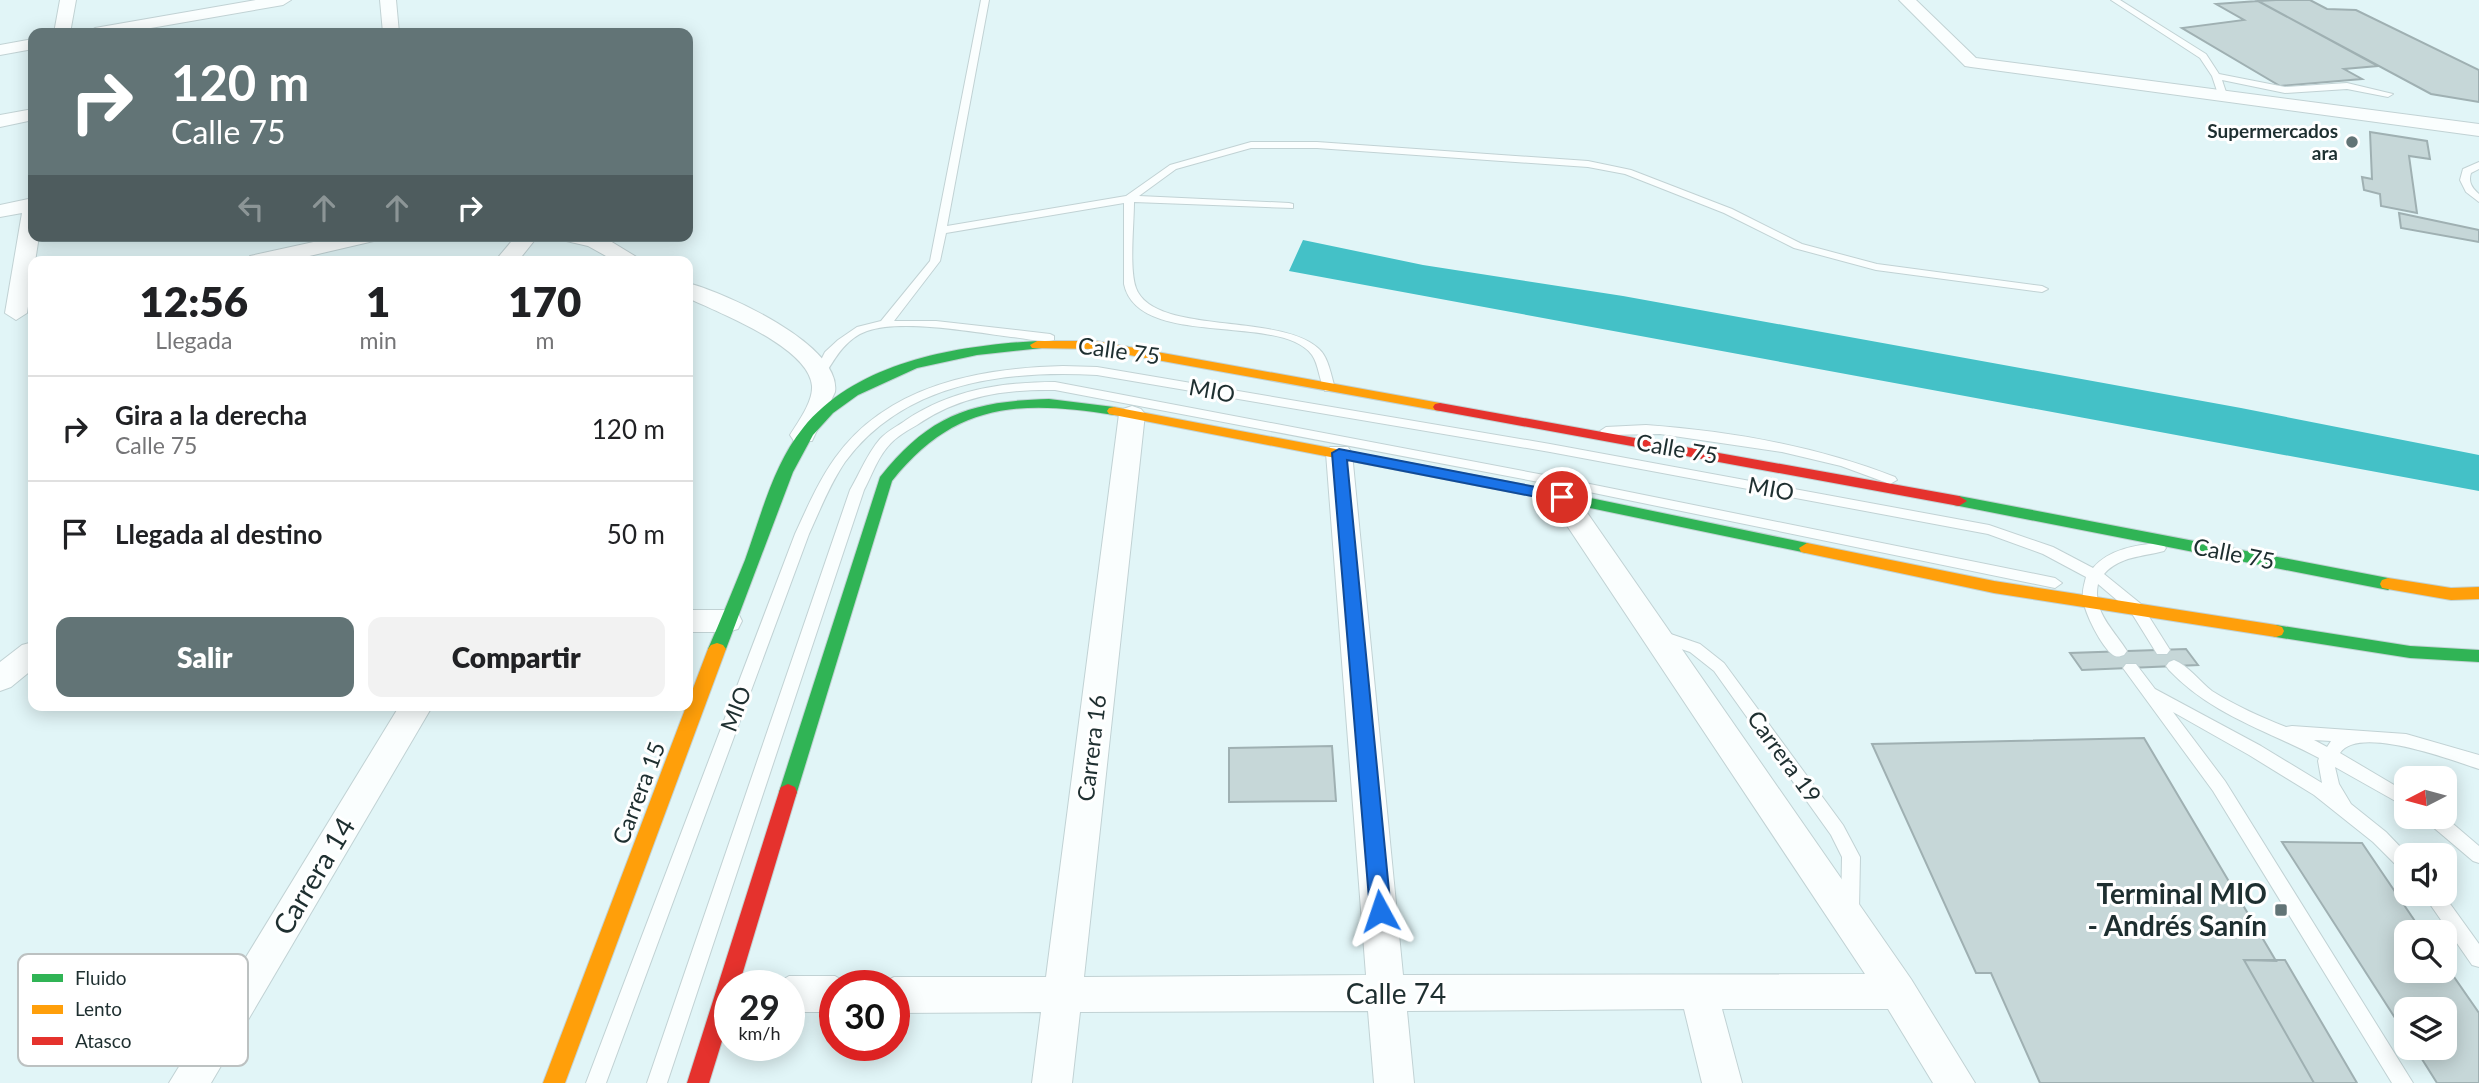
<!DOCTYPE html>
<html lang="es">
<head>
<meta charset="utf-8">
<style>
  :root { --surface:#fff; --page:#f2f2f2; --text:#202124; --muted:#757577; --line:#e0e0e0; --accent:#627476 }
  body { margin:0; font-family:Lato,sans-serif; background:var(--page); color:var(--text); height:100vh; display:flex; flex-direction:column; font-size:26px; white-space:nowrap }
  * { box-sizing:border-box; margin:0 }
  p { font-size:23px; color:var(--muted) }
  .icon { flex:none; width:38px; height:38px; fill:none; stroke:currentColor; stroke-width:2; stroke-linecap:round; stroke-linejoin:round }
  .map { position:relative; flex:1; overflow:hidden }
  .sheet { position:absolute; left:28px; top:256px; width:665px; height:455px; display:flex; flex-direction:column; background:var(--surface); border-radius:14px; box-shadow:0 4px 18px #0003 }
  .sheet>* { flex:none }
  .guide { position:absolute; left:28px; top:28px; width:665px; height:214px; border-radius:14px; box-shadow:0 4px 18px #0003; background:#627476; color:#fff; overflow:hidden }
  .needle { width:46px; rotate:264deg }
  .buttons { position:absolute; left:2394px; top:766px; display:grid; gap:14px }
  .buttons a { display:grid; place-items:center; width:63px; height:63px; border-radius:14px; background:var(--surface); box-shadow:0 4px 18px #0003; font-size:35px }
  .speed { position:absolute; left:714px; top:970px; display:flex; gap:14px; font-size:35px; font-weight:700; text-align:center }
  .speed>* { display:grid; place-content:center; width:91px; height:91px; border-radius:50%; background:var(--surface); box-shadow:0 4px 18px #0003; line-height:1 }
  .speed small { font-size:18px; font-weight:400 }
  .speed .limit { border:10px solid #d22; background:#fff; color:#111 }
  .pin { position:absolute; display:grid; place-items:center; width:60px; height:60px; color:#fff; margin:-30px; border:4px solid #fff; border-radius:50%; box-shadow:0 2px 7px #0007 }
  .me { position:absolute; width:77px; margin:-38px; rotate:355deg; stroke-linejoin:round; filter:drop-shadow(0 0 5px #0008) }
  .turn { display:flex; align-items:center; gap:24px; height:147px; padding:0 28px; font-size:32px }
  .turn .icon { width:91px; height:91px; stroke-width:2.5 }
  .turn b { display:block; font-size:49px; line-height:60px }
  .lanes { display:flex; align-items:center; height:66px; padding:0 28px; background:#0003; justify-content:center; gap:35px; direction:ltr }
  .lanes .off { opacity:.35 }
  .eta { display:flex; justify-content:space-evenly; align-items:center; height:119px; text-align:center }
  .eta b { font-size:42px; font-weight:800; line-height:49px }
  .cta { display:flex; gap:14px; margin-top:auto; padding:14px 28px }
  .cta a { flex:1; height:80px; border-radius:14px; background:var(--accent); color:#fff; font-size:28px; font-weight:800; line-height:80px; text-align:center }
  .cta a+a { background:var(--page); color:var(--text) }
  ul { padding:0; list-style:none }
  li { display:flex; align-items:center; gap:21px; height:105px; padding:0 28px; border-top:2px solid var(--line) }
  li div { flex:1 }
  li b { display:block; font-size:26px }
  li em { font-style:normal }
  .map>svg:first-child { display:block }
  .water { fill:#44c1c7 }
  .building { fill:#c6d7d8; stroke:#9fb0b2; stroke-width:2 }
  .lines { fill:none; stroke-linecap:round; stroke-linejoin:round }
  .lane-casing { stroke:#c1d2d4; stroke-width:2 }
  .street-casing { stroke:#c1d2d4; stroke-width:2 }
  .fast-casing { stroke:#c1d2d4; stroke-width:2 }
  .slow-casing { stroke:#c1d2d4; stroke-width:2 }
  .jam-casing { stroke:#c1d2d4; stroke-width:2 }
  .lane { fill:#fafefe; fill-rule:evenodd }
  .street { fill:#fafefe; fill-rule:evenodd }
  .fast { fill:#30b455; fill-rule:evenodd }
  .slow { fill:#ff9f0a; fill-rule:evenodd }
  .jam { fill:#e5322d; fill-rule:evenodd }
  .route { fill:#1a73e8; stroke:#114b97; stroke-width:2 }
  .poi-dot { fill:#627476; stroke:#fff; stroke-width:2.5 }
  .labels { text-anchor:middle; stroke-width:6; stroke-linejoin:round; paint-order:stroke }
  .far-poi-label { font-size:19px; font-weight:bold; fill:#1e2f30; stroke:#fff; text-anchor:end }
  .street-label { font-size:23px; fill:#1e2f30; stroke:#fff }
  .near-street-label { font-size:28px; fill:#1e2f30; stroke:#fff }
  .near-poi-label { font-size:28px; font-weight:bold; fill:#1e2f30; stroke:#fff; text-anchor:end }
  .key { fill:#fff; stroke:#bcc1c1; stroke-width:2 }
  .key-label { font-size:19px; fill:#1e2f30 }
</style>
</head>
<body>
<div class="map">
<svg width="2479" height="1083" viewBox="0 0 2479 1083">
  <rect width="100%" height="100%" fill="#e1f5f7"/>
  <path class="water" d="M1303 240 1423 265 1623 296 2241 408 2479 455V491L1289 271Z"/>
  <path class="building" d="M2276 0H2310L2327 9 2356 10 2479 70V102L2431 94 2258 1Z
    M2258 1 2378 66 2344 69 2362 79 2280 86 2182 28 2244 20 2216 4Z
    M2370 132 2427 141 2430 159 2409 156 2417 213 2381 206 2380 194 2364 190 2362 177 2372 179Z
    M2399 213 2479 230V242L2401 228Z
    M2186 649 2198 665 2082 670 2070 653Z
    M2144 738 2276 961 2244 960 2314 1083H2040L1991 973H1976L1872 744Z
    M1332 746 1336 801 1229 802V748Z
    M2282 842 2362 843 2423 933H2406V971H2445V964L2479 1013V1083H2437L2415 1048H2445V1010H2406V1035Z
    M2244 960H2285L2357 1083H2314Z"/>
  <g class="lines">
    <defs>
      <path id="lane" d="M981 0H989L947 226 1126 196 1170 165 1251 142H1317L1588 161 1631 170 1732 209 1802 244 1877 264 2042 286 2048 289 2042 292 1876 270 1794 248 1724 213 1625 174 1588 167 1317 148H1251L1176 169 1139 196 1289 203 1293 204V208L1134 202C1134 224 1129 269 1136 288 1154 336 1280 312 1319 349 1329 358 1331 376 1335 388L1333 391H1325C1319 380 1319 365 1312 355 1281 312 1138 350 1124 284V203L946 233 940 261 894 321H936L1050 334 1054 336V340C1041 343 1025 338 1011 337 973 332 902 319 867 331 847 338 836 356 826 373H818L816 370 825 352 838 340 857 327 881 321 930 261Z
        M2111 0H2120L2206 54 2219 74 2285 87 2347 83 2393 94 2388 97 2347 89 2285 93 2222 80 2227 95 2219 97 2212 76 2200 58Z
        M2479 162V169L2471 173C2468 182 2472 188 2479 194V202L2466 192 2460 180 2463 169Z
        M1063 366 1097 367 1550 444 1989 525 2053 547 2093 568C2109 549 2136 545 2159 543L2164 545 2166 548 2164 551C2142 557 2120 556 2104 574L2141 604 2170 650 2167 654H2157L2131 612 2098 584C2092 612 2114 630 2127 651L2124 655C2120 656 2118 658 2113 655 2101 646 2085 614 2083 599 2082 591 2084 585 2086 577L2043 554 1988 534 1550 452 1097 375C1005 370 904 382 845 462 830 484 820 510 809 534L606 1083H586L795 534C807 508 818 482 835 458 887 385 979 368 1063 366Z
        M1055 382 1560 478 2055 578 2062 583 2055 588 1560 486 1055 390C1005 389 959 396 917 425 908 430 898 436 891 443 878 456 872 475 864 490L667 1083H647L850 490C860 473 867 454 880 439 887 431 898 426 906 420 951 390 1001 382 1055 382Z
        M1646 425C1730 431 1816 446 1895 477L1897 480 1890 484 1841 466 1782 452 1660 434 1606 435 1600 431 1606 427Z
        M1659 630 1700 644 1724 663 1843 825 1860 857 1859 910 1856 916 1850 918 1844 916 1841 910 1842 857 1831 835 1714 671 1690 652 1654 640 1651 636 1654 632Z
        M2174 660C2188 665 2200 682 2212 691 2236 706 2261 717 2286 727L2292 726 2406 734 2479 755V769C2451 760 2359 725 2340 753L2406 792V807L2335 767 2339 784 2351 804 2386 832 2409 856H2406V872L2400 869 2373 842 2314 795 2249 755 2173 712 2225 781 2413 1083H2392L2213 791 2123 668 2126 664H2136L2155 689 2261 746 2322 783 2318 761 2319 758C2266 730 2212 715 2169 670L2166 666 2169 662ZM2314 740 2331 741 2327 747Z
        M2425 817H2445L2479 846V863L2473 861 2427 822Z
        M2423 894H2443L2479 944V967L2472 965Z"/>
      <path id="street" d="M60 0H76L70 33H54Z
        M256 0H291L283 5 122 33H87L95 28Z
        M380 0H396L399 33H383Z
        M1899 0H1916L1976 58 2479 124V136L1971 67 1965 66Z
        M33 39V49L0 55V45Z
        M33 109V120L0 127V115Z
        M33 198V236H39L27 313 16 320 5 313 22 213 0 217V205Z
        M341 236H381L378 240 288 261H247L250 256Z
        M516 236H538L518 261H495Z
        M559 236H602L643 261H615L588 246 562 240Z
        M688 283C726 293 842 345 835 392L812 441H794L790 435C798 422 813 402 812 386 809 347 719 313 688 298Z
        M1132 406 1141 409 1145 414 1084 977 1366 975 1326 453 1330 447H1348L1352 453 1403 975 1865 974 1548 497 1552 491 1562 488 1572 491 1911 979 1975 1083H1933L1888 1009H1722L1742 1083H1702L1684 1009 1407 1011 1414 1083H1374L1368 1011 1080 1012 1072 1083H1032L1041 1012 894 1013V985H879L894 977H1046L1119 414 1123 409Z
        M688 610H727L738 613 742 621 738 629 727 632H688Z
        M33 642V669L11 687 0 691V662L22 645Z
        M400 705H433L211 1083H169Z
        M789 976H835L850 985H835V1012H789V985H774Z"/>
      <path id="fast" d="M1037 341 1044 345 1042 348 977 355 917 368 858 395 833 413 813 435 793 472 726 649 723 653H711L708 649C721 619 733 590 745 560 761 516 773 465 803 428 858 361 956 346 1037 341Z
        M1049 399 1114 407 1121 411 1114 415C1020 400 955 402 892 481L797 792 795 797 788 800 781 797 779 792 880 477C929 415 971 401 1049 399Z
        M1547 489 1807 543 1815 548 1807 553 1542 498 1539 494Z
        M1959 496 2388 578 2396 584 2388 590 1954 505 1951 501 1954 497Z
        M2276 625 2410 646 2479 650V662L2410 658 2276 637 2270 635 2268 631 2270 627Z"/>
      <path id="slow" d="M1037 341H1096L1440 403 1447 407 1440 411 1096 349 1032 348 1030 345Z
        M1114 407 1547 489 1555 494 1547 499 1109 414 1107 411 1109 408Z
        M1807 543 1994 581 2276 625 2282 627 2284 631 2282 635 2276 637 1994 593 1801 552 1799 548Z
        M2388 578 2451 588 2479 587V599L2451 600 2382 588 2380 584 2382 580Z
        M717 643 723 645 726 649 565 1083H543L708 649 711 645Z"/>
      <path id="jam" d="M1440 403 1959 496 1967 501 1959 506 1435 410 1433 407 1435 404Z
        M788 784 795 787 797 792 739 985H730V1015L709 1083H687L779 792 781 787Z"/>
    </defs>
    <use href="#lane" class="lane-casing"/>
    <use href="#street" class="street-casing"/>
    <use href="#fast" class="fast-casing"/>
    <use href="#slow" class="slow-casing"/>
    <use href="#jam" class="jam-casing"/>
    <use href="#lane" class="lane"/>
    <use href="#street" class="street"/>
    <use href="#fast" class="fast"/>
    <use href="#slow" class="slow"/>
    <use href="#jam" class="jam"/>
  </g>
  <path class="route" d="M1339 449 1562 492 1570 497 1562 502 1347 460 1391 911 1388 917 1380 920 1373 917 1370 911 1332 453Z"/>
  <g class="poi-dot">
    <circle cx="2352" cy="142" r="7"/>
    <rect x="2274" y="903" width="14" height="14" rx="3.5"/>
  </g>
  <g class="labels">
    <g class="far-poi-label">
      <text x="2338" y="138">Supermercados<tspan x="2338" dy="22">ara</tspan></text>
    </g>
    <g class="street-label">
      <text transform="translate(1119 351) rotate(8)" y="8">Calle 75</text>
      <text transform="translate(1212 391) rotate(10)" y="8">MIO</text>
      <text transform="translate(1677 449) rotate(10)" y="8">Calle 75</text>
      <text transform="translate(1771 489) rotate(10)" y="8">MIO</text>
      <text transform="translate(2234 554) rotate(11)" y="8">Calle 75</text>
      <text transform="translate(736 709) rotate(-69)" y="8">MIO</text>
      <text transform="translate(1092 748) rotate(-83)" y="8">Carrera 16</text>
      <text transform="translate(1784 757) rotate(54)" y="8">Carrera 19</text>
      <text transform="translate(639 793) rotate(-69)" y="8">Carrera 15</text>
    </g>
    <g class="near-street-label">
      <text transform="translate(314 876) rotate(-59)" y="10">Carrera 14</text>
      <text x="1396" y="1004">Calle 74</text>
    </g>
    <g class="near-poi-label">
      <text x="2267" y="904">Terminal MIO<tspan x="2267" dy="32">- Andrés Sanín</tspan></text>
    </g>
  </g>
  <rect x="18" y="954" width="230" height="112" rx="10" class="key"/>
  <rect x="32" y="974" width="31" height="8" fill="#30b455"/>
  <rect x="32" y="1005" width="31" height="9" fill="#ff9f0a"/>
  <rect x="32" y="1037" width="31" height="8" fill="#e5322d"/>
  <g class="key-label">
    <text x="75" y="985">Fluido</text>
    <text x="75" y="1016">Lento</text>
    <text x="75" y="1048">Atasco</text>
  </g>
</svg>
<div class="buttons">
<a><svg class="needle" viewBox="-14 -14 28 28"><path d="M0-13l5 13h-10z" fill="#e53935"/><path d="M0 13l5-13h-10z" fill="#757577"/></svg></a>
<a><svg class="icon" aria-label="sound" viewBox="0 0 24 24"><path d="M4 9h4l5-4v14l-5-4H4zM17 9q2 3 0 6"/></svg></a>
<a><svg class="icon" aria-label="search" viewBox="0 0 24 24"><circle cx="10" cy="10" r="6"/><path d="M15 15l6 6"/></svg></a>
<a><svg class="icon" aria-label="layers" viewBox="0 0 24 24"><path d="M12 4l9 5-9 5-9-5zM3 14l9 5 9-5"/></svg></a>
</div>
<div class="speed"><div>29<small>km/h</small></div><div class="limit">30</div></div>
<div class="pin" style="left:1562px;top:497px;background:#d93025"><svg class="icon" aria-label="arrive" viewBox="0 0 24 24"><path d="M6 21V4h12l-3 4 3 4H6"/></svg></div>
<svg class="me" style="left:1380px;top:911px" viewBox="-20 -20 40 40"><path d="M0-17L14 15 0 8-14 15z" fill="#1a73e8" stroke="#fff" stroke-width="4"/></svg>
<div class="guide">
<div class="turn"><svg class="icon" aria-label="right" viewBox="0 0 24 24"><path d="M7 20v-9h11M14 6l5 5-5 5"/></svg><div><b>120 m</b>Calle 75</div></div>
<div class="lanes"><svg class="icon off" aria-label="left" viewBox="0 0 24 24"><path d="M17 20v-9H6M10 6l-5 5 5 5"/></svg><svg class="icon off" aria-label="ahead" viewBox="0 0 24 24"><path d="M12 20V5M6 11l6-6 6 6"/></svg><svg class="icon off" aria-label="ahead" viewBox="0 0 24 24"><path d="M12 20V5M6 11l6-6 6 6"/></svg><svg class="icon" aria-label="right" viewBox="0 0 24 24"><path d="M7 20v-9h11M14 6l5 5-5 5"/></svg></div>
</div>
<section class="sheet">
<div class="eta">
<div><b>12:56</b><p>Llegada</p></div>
<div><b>1</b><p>min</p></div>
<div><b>170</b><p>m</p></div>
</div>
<ul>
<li><svg class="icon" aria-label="right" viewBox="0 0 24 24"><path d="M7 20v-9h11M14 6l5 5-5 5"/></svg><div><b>Gira a la derecha</b><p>Calle 75</p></div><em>120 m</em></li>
<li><svg class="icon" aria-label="arrive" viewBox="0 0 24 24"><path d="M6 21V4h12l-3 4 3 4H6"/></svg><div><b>Llegada al destino</b></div><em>50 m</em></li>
</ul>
<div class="cta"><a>Salir</a><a>Compartir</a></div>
</section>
</div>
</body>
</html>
